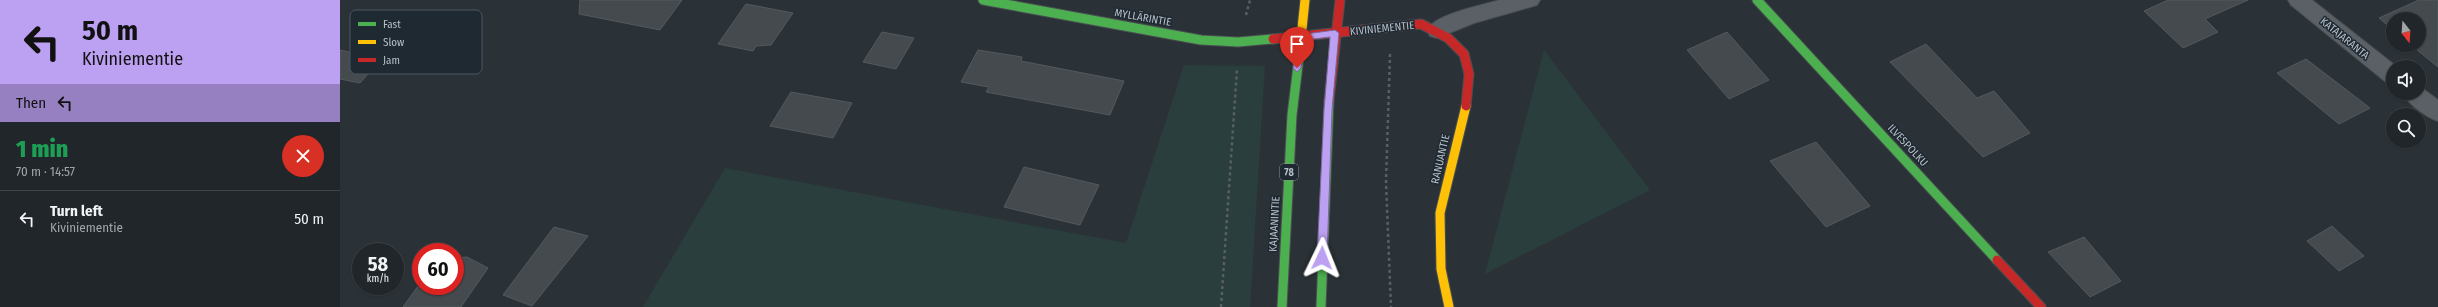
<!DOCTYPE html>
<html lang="en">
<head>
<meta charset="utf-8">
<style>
  :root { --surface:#202629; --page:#2d3235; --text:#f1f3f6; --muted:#a2a5a8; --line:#3d4346 }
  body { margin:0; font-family:"Fira Sans Condensed",sans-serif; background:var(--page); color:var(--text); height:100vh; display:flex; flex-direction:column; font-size:15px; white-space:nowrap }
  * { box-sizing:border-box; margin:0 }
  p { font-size:13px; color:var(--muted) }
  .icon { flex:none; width:22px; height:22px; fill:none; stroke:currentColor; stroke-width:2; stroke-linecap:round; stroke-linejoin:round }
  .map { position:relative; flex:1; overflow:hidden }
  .drawer { display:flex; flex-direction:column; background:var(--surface); width:340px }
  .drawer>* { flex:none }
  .top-card { background:#bca0f2; color:#111; overflow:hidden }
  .needle { width:26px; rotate:163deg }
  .controls { position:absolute; left:2046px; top:12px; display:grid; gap:8px }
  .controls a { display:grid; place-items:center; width:40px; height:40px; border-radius:50%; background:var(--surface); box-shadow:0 1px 3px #0004,0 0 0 1px var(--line); font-size:20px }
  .speed { position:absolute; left:12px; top:243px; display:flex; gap:8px; font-size:20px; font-weight:700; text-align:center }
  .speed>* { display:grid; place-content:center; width:52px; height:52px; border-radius:50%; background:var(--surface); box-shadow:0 1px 3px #0004,0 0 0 1px var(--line); line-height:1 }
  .speed small { font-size:10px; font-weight:400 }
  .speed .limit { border:6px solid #d22; background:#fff; color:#111 }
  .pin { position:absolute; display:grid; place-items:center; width:34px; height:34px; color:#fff; margin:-41px -17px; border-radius:50% 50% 50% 0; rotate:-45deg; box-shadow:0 0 4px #0007 }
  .pin .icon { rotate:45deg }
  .me { position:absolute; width:44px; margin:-22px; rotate:2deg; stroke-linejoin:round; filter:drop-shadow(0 0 3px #0008) }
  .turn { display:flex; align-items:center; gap:14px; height:84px; padding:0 16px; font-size:18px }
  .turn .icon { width:52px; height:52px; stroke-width:2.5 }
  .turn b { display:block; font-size:28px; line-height:34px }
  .then { display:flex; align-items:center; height:38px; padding:0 16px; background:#0003; gap:8px; font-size:15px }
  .round { display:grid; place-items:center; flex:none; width:42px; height:42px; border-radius:21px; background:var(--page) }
  .summary { display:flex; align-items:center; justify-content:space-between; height:68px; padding:0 16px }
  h1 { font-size:24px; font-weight:800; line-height:30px; color:#1e9e55 }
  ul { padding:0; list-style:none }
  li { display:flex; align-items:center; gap:12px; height:56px; padding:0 16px; border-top:1px solid var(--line) }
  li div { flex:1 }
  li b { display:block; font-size:15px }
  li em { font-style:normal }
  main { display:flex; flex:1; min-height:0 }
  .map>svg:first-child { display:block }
  .green { fill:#293e3d }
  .building { fill:#454a4f; stroke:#535a5f }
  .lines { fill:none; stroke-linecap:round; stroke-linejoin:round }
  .street-casing { stroke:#494e52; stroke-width:2 }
  .fast-casing { stroke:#494e52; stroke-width:11 }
  .slow-casing { stroke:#494e52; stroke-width:11 }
  .jam-casing { stroke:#494e52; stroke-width:11 }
  .path { stroke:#595f63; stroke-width:2.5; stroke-dasharray:3 3; stroke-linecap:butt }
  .street { fill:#5b6066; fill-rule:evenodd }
  .fast { stroke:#4caf50; stroke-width:9 }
  .slow { stroke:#ffc107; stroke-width:9 }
  .jam { stroke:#c62828; stroke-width:9 }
  .route { fill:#bca0f2; stroke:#7a689d }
  .labels { text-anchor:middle; stroke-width:3; stroke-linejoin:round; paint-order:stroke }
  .shield { fill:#1f2932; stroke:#89929b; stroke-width:1 }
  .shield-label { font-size:10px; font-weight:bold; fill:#b6bfc8 }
  .street-label { font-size:11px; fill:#b6bfc8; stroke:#1f2932 }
  .key { fill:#1f2932; stroke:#4c565f; stroke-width:1 }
  .key-label { font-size:11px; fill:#b6bfc8 }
</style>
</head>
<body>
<main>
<section class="drawer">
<div class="top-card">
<div class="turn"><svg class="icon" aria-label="left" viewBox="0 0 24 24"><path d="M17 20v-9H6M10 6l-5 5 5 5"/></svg><div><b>50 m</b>Kiviniementie</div></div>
<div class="then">Then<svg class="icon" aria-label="left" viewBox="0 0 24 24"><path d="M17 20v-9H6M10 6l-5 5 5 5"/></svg></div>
</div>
<div class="summary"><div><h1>1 min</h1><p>70 m · 14:57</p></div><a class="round" style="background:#d93025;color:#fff"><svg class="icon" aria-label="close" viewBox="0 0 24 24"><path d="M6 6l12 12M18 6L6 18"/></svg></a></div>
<ul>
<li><svg class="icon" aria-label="left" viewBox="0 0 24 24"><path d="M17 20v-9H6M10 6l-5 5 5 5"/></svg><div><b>Turn left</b><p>Kiviniementie</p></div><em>50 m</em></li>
</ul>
</section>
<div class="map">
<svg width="2098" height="307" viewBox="0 0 2098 307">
  <rect width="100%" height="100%" fill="#2b3237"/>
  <path class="green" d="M1204 50 1310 190 1145 274Z
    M844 65 925 66 910 307H303L385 168 786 243Z"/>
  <path class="building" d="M240 0H342L320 30 239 14Z
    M1828 0H1908L1865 19 1878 32 1843 48 1804 11Z
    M2079 0H2098V67L2071 45H2079V19H2053V30L2039 18Z
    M406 4 453 13 431 45 416 46 413 51 378 44Z
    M542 32 574 38 556 69 523 62Z
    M1387 32 1429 80 1389 99 1347 50Z
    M1586 44 1637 98 1654 91 1690 133 1643 157 1550 62Z
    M0 50 41 59 20 83 0 79Z
    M638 50 682 57 681 61 784 81 770 115 646 92 649 87 621 82Z
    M1966 59 2030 108 1999 124 1937 73Z
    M451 92 512 103 493 138 430 126Z
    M1476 142 1530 206 1486 227 1430 161Z
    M684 167 759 185 740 225 664 207Z
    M1992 226 2024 256 1999 271 1967 241Z
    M214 227 248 236 192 306 163 295Z
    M1744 237 1781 281 1750 297 1708 252Z
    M127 257 148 268 121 307H63L81 282V286H115V258Z"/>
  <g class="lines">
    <defs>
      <path id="street" d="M1160 0H1200L1197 5 1134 23 1097 38 1090 36 1087 30C1095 14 1143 5 1160 0Z
        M1948 0H1972L2057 67H2053V84L2046 82 1951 5Z
        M2079 86 2098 100V121C2086 117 2069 105 2063 93H2079Z"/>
      <path id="fast" d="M643 0 861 40 898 42 933 39
        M1417 0 1657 260
        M942 307 952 115 959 57
        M981 307 989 101"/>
      <path id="slow" d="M959 57 965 0
        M1109 307 1101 269 1100 213 1126 106"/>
      <path id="jam" d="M933 39 1081 24 1108 38 1124 54 1129 74 1126 106
        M989 101 1000 0
        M1657 260 1701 307"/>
    </defs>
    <use href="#street" class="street-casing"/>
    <use href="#fast" class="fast-casing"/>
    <use href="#slow" class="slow-casing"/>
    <use href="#jam" class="jam-casing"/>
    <path class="path" d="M906 15 910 0
      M1050 54 1046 182 1051 307
      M881 307 897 69"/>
    <use href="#street" class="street"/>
    <use href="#fast" class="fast"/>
    <use href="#slow" class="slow"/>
    <use href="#jam" class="jam"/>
  </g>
  <path class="route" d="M995 30 999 33 992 110 987 258 982 263 977 258 984 110 990 37 965 40 961 68 957 72 953 68 958 35Z"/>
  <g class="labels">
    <rect class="shield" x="940" y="164" width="18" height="16" rx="3"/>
    <g class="shield-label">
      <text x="949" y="176">78</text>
    </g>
    <g class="street-label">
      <text transform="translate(803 17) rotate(10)" y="4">MYLLÄRINTIE</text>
      <text transform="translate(1042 28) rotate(-6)" y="4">KIVINIEMENTIE</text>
      <text transform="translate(2005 38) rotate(39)" y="4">KATAJARANTA</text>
      <text transform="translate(1568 145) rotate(47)" y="4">ILVESPOLKU</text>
      <text transform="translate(1100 159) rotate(-77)" y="4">RANUANTIE</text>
      <text transform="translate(934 224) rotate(-87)" y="4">KAJAANINTIE</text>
    </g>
  </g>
  <rect x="10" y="10" width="132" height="64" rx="6" class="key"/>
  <rect x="18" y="22" width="18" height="4" fill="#4caf50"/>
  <rect x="18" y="40" width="18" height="4" fill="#ffc107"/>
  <rect x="18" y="58" width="18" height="4" fill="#c62828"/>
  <g class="key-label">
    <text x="43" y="28">Fast</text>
    <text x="43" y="46">Slow</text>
    <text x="43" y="64">Jam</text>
  </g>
</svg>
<div class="controls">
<a><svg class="needle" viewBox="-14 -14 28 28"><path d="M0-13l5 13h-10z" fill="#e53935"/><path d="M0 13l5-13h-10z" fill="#a2a5a8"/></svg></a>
<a><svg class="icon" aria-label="sound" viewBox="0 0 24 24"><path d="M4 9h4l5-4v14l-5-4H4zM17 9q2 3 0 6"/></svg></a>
<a><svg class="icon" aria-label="search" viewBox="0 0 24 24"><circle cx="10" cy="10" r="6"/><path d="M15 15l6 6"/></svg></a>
</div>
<div class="speed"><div>58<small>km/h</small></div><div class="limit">60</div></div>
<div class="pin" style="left:957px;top:68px;background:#d93025"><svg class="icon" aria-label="arrive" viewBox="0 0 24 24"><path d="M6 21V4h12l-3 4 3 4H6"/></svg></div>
<svg class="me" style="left:982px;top:258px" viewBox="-20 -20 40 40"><path d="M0-17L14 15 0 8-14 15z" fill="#bca0f2" stroke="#fff" stroke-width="4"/></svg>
</div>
</main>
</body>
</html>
